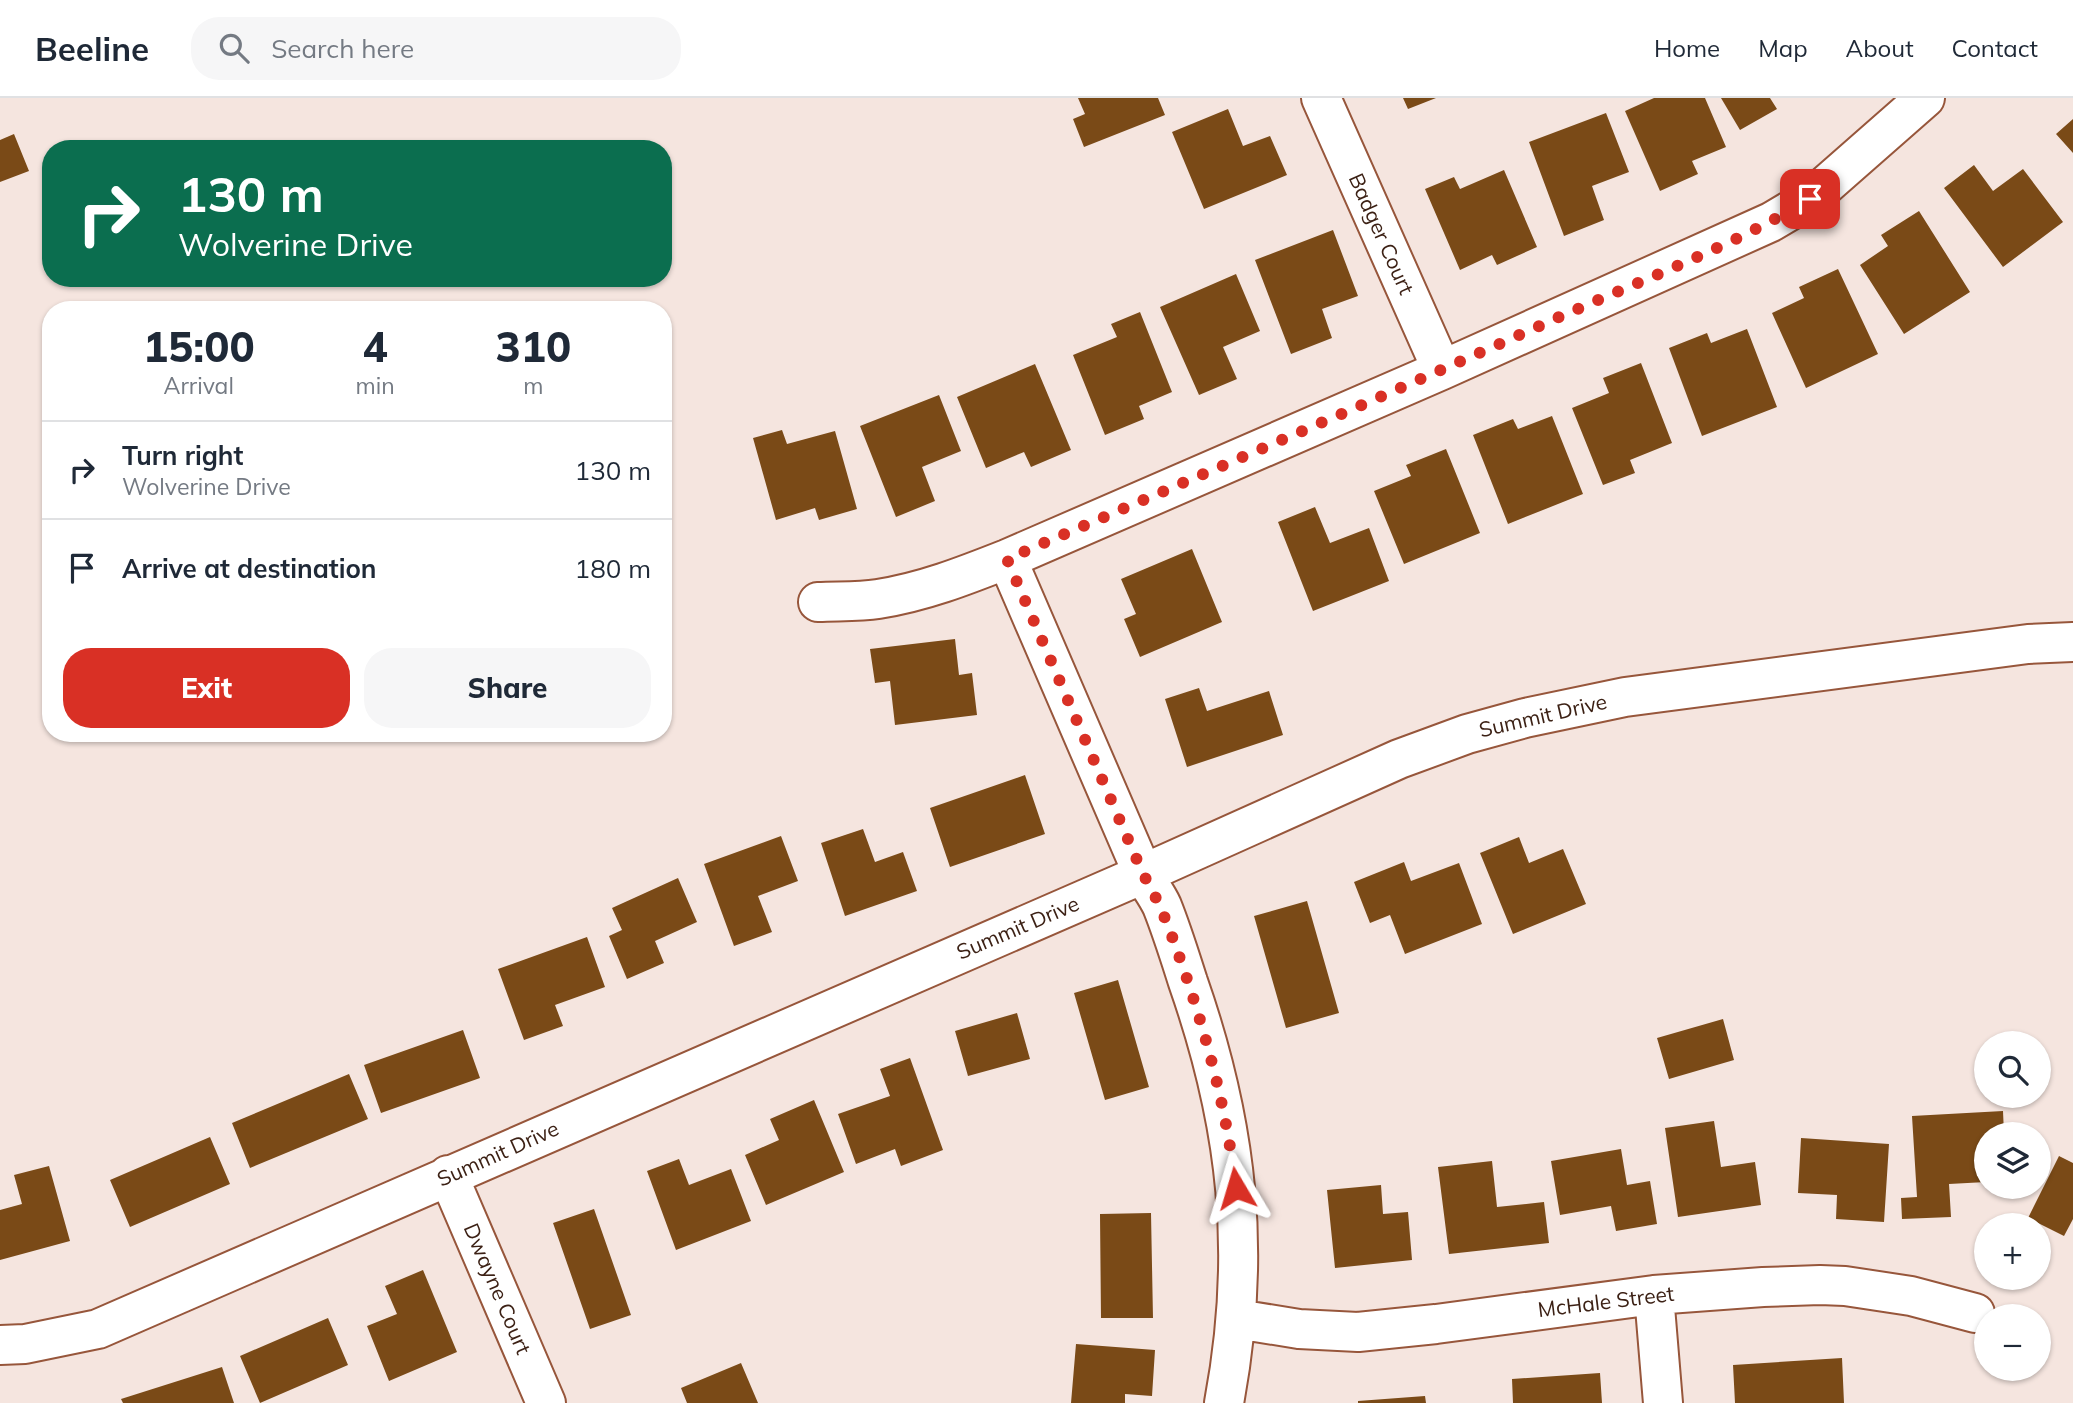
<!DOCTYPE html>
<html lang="en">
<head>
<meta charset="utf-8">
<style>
  :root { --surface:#fff; --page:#f6f6f7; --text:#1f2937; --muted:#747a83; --line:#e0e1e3; --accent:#d93025 }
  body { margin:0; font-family:Mulish,sans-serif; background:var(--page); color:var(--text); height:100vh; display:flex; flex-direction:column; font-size:26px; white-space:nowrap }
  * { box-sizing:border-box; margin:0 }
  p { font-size:23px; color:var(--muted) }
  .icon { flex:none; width:38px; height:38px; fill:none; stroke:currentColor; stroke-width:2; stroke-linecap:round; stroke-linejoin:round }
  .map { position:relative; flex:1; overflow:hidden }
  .details { position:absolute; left:42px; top:203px; width:630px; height:441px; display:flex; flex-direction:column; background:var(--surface); border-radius:28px; box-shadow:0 2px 5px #0004 }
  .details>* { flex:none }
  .hud { position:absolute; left:42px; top:42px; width:630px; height:147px; border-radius:28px; box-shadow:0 2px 5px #0004; background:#0b6e4f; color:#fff; overflow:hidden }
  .controls { position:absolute; left:1974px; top:933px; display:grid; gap:14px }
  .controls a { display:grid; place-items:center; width:77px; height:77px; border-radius:50%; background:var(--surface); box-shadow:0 2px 5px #0004; font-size:35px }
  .pin { position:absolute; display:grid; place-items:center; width:60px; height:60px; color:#fff; margin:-30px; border-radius:14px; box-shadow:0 4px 10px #0006 }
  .me { position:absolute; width:77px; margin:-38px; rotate:353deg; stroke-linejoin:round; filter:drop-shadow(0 0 5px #0008) }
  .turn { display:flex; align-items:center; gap:24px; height:147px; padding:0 21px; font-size:32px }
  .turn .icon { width:91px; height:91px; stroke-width:2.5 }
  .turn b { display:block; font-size:49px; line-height:60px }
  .eta { display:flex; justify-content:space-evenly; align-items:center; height:119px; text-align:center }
  .eta b { font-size:42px; font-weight:800; line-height:49px }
  .cta { display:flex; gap:14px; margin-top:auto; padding:14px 21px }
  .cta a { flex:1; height:80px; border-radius:28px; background:var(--accent); color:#fff; font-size:28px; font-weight:800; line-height:80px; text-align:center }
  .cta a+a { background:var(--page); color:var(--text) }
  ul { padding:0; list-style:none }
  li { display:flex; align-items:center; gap:21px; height:98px; padding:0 21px; border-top:2px solid var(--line) }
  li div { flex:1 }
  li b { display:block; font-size:26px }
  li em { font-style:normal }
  header { display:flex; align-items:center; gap:42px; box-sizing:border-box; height:98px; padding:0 35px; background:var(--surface); border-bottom:2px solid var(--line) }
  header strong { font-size:33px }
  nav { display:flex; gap:38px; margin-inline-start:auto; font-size:24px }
  .search { width:490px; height:63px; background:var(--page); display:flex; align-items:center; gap:18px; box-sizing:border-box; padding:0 24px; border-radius:28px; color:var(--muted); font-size:26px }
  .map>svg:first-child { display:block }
  .building { fill:#7a4a17 }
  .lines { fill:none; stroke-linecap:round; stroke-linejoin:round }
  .minor-casing { stroke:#97563b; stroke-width:42 }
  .minor { stroke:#fff; stroke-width:38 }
  .route { stroke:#d93025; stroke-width:12; stroke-dasharray:0 21.6 }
  .labels { text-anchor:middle; stroke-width:7; stroke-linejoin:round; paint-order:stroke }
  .street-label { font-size:21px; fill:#3c2115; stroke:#fff }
</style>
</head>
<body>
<header>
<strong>Beeline</strong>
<div class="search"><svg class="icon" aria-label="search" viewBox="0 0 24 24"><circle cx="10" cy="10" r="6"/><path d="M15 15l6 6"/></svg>Search here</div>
<nav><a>Home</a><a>Map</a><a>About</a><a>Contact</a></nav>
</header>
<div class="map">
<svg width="2073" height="1305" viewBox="0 0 2073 1305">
  <rect width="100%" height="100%" fill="#f5e5df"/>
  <path class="building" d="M1078 0H1158L1165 17 1084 49 1073 21 1085 16Z
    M1403 0H1436L1408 11Z
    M1654 0H1705L1726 49 1692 63 1698 76 1660 93 1625 13Z
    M1721 0H1770L1777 11 1740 32Z
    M1228 11 1243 48 1270 38 1287 77 1204 111 1172 34Z
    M1606 15 1629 74 1592 88 1604 122 1564 138 1529 44Z
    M2073 21V55L2056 36Z
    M14 36 29 73 0 84V42Z
    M1974 67 1993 93 2023 71 2063 124 2003 169 1944 90Z
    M1504 72 1537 149 1497 167 1492 157 1460 172 1425 91 1454 79 1460 91Z
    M1919 113 1970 194 1904 236 1860 167 1888 148 1881 137Z
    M1333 132 1358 198 1322 211 1332 240 1291 256 1255 162Z
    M1838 171 1878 256 1806 290 1772 215 1804 200 1799 189Z
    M1236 176 1260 233 1223 249 1237 281 1199 297 1160 209Z
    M1140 214 1172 294 1139 308 1144 321 1105 337 1073 257 1117 239 1111 226Z
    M1747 231 1777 309 1702 338 1669 250 1707 235 1711 245Z
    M1641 265 1672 345 1630 362 1635 375 1603 387 1572 310 1609 295 1603 280Z
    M1035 266 1071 352 1031 369 1024 354 986 370 957 299Z
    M939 297 961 353 922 369 935 403 896 419 860 328Z
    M1552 318 1583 396 1508 426 1473 337 1513 321 1518 331Z
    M782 332 787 346 835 333 857 411 819 422 815 410 776 422 753 340Z
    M1446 351 1480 435 1404 466 1374 393 1411 378 1406 367Z
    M1315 409 1330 445 1369 430 1389 483 1313 513 1278 424Z
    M1192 451 1222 524 1140 559 1124 521 1136 516 1121 481Z
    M955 541 959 577 972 575 977 617 895 627 890 583 875 585 870 551Z
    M1199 590 1207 613 1269 593 1283 637 1187 669 1165 601Z
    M1025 677 1045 736 950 769 930 710Z
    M863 731 875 764 903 754 917 793 845 818 821 745Z
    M781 738 798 783 758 798 772 834 734 848 704 766Z
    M1519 739 1529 765 1563 751 1586 806 1513 836 1480 755Z
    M1404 764 1411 783 1459 765 1482 826 1405 856 1390 817 1370 825 1354 784Z
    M678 780 697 824 655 843 664 865 627 881 609 838 622 832 612 810Z
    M1307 803 1339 915 1286 930 1254 818Z
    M587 839 605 889 555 907 563 928 524 942 498 871Z
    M1118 882 1149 989 1105 1002 1074 895Z
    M1017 915 1030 961 968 978 955 933Z
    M1723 921 1734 962 1669 981 1657 940Z
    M463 932 480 980 381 1015 364 967Z
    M910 960 943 1052 901 1068 895 1051 856 1066 838 1016 890 998 880 971Z
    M349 976 368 1021 250 1070 232 1025Z
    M814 1002 844 1074 766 1107 745 1057 779 1042 770 1021Z
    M2003 1013 2004 1036H1986V1084L1949 1086 1951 1119 1902 1121 1901 1100 1917 1099 1912 1018Z
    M1714 1023 1721 1069 1755 1064 1761 1107 1678 1119 1665 1030Z
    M210 1039 230 1086 130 1129 110 1082Z
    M1801 1040 1889 1046 1884 1124 1836 1121 1837 1097 1798 1095Z
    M1621 1051 1627 1087 1650 1083 1657 1126 1616 1133 1611 1108 1560 1117 1551 1063Z
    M2059 1058 2073 1065V1121L2064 1138 2028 1120Z
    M679 1061 689 1087 731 1071 751 1123 676 1152 647 1073Z
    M1492 1063 1497 1109 1544 1104 1549 1145 1449 1156 1438 1069Z
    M49 1068 70 1143 0 1162V1112L22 1106 14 1077Z
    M1381 1087 1383 1116 1408 1114 1412 1162 1335 1170 1327 1092Z
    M594 1111 631 1217 590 1231 553 1125Z
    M1151 1115 1153 1220H1101L1100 1116Z
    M423 1172 457 1254 389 1283 367 1228 397 1216 385 1188Z
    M328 1220 348 1267 260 1305 240 1258Z
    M1076 1246 1155 1252 1152 1298 1125 1296V1305H1071Z
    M1842 1260 1844 1305H1735L1733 1267Z
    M741 1265 758 1305H687L681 1290Z
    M222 1269 234 1305H123L121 1301Z
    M1600 1275 1602 1305H1513L1512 1281Z
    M1425 1298 1426 1305H1358V1303Z"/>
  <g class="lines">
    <defs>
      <path id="minor" d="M1321 0 1442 272
        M1007 461 1143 776C1149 787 1157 797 1162 808 1172 833 1180 859 1188 884 1238 1027 1252 1156 1224 1305
        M818 504C838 503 859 504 878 501 923 494 964 478 1007 461L1442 272 1771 124 1810 101 1925 0
        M448 1077 546 1305
        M1654 1197 1663 1305
        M1237 1221 1299 1231 1358 1234 1436 1226 1654 1197 1763 1189 1820 1187 1845 1188 1911 1198 1975 1215
        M0 1247 25 1246 98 1231 1143 776 1399 661 1467 636 1525 620 1625 599 2028 546 2073 544"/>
    </defs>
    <use href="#minor" class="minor-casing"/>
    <use href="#minor" class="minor"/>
  </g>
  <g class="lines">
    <path class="route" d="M1236 1090C1227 1016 1209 946 1185 875 1172 838 1163 810 1143 776L1007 461C1187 383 1367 306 1546 225 1634 185 1727 151 1810 101"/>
  </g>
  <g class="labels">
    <g class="street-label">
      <text transform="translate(1381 136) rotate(66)" y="7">Badger Court</text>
      <text transform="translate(1543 618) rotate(-13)" y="7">Summit Drive</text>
      <text transform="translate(1018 830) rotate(-23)" y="7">Summit Drive</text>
      <text transform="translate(498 1056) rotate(-24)" y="7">Summit Drive</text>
      <text transform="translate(497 1191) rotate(67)" y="7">Dwayne Court</text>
      <text transform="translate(1606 1204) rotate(-7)" y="7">McHale Street</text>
    </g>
  </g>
</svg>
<div class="controls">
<a><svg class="icon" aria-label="search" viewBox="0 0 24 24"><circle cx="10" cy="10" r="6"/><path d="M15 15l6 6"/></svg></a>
<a><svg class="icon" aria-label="layers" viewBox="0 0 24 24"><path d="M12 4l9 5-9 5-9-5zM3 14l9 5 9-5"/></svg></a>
<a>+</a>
<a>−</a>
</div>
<div class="pin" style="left:1810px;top:101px;background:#d93025"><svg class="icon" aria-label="arrive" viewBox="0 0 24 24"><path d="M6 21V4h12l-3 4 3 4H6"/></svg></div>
<svg class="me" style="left:1236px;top:1090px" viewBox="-20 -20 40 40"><path d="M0-17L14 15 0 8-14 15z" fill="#d93025" stroke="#fff" stroke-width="4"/></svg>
<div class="hud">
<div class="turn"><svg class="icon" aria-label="right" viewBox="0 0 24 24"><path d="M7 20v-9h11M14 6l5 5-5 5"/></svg><div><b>130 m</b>Wolverine Drive</div></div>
</div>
<section class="details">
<div class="eta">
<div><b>15:00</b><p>Arrival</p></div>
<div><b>4</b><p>min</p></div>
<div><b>310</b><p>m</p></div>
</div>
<ul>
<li><svg class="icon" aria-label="right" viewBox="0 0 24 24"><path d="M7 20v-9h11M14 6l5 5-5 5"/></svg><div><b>Turn right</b><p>Wolverine Drive</p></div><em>130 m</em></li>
<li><svg class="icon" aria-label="arrive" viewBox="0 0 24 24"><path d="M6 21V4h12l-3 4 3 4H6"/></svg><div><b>Arrive at destination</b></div><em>180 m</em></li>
</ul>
<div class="cta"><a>Exit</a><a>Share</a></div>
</section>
</div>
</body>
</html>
